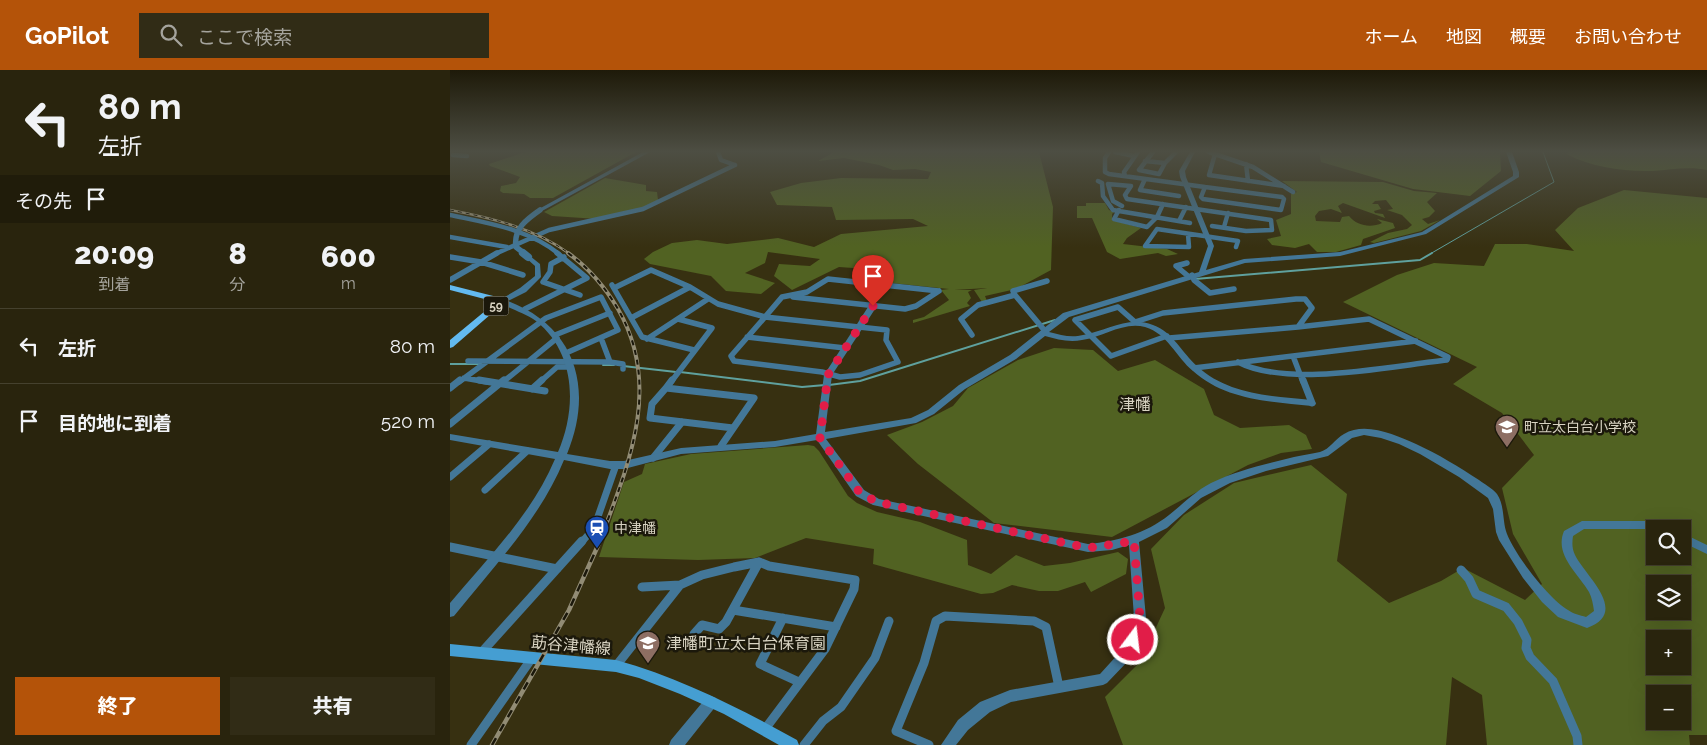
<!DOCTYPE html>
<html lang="ja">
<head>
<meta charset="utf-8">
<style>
  :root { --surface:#29240d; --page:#312c16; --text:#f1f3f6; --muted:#a5a49d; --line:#45412e; --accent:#b45309 }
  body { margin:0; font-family:Raleway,"Noto Sans JP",sans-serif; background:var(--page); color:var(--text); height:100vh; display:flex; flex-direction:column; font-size:19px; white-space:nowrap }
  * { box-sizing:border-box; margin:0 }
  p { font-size:16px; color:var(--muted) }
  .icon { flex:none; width:28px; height:28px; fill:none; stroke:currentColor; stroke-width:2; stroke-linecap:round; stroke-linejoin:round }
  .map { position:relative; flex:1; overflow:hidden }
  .details { display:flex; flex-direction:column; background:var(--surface); width:450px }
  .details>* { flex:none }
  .banner { background:#29240d; color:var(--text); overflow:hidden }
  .tools { position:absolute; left:1196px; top:450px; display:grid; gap:10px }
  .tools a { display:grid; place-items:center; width:45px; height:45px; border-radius:0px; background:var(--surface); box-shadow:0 5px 20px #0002,0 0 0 1px var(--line); font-size:25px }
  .pin { position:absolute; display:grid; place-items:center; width:42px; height:42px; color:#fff; margin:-51px -21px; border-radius:50% 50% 50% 0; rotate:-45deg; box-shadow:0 0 5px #0007 }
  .pin .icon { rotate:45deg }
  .me { position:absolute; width:55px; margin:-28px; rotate:15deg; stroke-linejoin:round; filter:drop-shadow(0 0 4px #0008) }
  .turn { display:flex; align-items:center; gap:18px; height:105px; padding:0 15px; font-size:22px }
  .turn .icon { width:65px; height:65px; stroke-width:2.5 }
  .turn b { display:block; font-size:35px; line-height:42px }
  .then { display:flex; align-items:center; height:48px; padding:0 15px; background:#0003; gap:10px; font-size:19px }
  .eta { display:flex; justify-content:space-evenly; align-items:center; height:85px; text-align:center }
  .eta b { font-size:30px; font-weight:800; line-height:35px }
  .primary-button { display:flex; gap:10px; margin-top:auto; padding:10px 15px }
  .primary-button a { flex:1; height:58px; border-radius:0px; background:var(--accent); color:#fff; font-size:20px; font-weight:800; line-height:58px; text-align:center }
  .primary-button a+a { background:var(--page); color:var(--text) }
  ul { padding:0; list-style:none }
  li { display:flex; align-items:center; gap:15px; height:75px; padding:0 15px; border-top:1px solid var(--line) }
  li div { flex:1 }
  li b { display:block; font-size:19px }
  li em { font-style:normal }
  header { display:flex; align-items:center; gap:30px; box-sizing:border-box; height:70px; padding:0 25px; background:var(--accent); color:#fff }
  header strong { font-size:24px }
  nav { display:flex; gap:28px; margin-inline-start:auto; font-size:18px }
  .search { width:350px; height:45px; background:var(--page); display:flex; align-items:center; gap:12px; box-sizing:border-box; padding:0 18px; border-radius:0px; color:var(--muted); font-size:19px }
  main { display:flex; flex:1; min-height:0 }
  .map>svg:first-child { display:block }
  .green { fill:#516222; fill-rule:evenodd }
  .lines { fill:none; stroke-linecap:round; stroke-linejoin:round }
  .stream-far1 { stroke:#5fa19e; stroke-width:1 }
  .stream { stroke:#5fa19e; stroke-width:2 }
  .minor-far3 { stroke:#437798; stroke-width:4.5 }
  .minor-far2 { stroke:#437798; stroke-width:5.5 }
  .minor-far1 { stroke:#437798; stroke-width:7 }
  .minor { stroke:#437798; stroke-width:9 }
  .tertiary { fill:#437798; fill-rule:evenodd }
  .secondary { fill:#459ed2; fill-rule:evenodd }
  .primary { fill:#63baf0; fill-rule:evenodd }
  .rail-far2-casing { stroke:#928c75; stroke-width:2.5 }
  .rail-far1-casing { stroke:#928c75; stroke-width:4 }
  .rail-casing { stroke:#928c75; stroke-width:4.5 }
  .rail-far2 { stroke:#1b180b; stroke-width:1; stroke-dasharray:4; stroke-linecap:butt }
  .rail-far1 { stroke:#1b180b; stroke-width:2; stroke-dasharray:5; stroke-linecap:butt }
  .rail { stroke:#1b180b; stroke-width:2.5; stroke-dasharray:8; stroke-linecap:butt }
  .tertiary-bridge-far1 { stroke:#437798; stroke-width:5.5 }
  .tertiary-bridge { stroke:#437798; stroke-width:8 }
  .route { stroke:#e11d48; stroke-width:9; stroke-dasharray:0 16.2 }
  .labels { text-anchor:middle; stroke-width:5; stroke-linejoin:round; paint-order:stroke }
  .shield { fill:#1b180b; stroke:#9f9b8b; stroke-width:1 }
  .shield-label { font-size:12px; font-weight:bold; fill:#d8d3c2 }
  .poi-label { font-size:14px; fill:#d8d3c2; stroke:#1b180b; text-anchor:start }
  .quarter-label { font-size:16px; fill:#d8d3c2; stroke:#1b180b }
  .near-poi-label { font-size:16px; fill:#d8d3c2; stroke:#1b180b; text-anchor:start }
  .near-street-label { font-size:16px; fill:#d8d3c2; stroke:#1b180b }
</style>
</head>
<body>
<header>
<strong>GoPilot</strong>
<div class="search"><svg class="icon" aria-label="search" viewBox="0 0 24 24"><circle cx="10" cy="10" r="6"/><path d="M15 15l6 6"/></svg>ここで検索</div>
<nav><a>ホーム</a><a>地図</a><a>概要</a><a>お問い合わせ</a></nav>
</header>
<main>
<section class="details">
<div class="banner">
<div class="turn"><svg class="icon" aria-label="left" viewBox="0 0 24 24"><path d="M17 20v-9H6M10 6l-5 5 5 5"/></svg><div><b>80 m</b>左折</div></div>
<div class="then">その先<svg class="icon" aria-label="arrive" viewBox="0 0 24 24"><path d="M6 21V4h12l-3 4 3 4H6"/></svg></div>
</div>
<div class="eta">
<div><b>20:09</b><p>到着</p></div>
<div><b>8</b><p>分</p></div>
<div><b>600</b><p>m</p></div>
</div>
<ul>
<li><svg class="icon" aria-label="left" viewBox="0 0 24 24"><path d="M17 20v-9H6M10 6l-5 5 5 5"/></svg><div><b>左折</b></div><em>80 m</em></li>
<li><svg class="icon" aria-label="arrive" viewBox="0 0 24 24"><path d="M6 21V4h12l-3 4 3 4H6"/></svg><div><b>目的地に到着</b></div><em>520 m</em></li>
</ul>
<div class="primary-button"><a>終了</a><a>共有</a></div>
</section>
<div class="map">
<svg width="1257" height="675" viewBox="0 0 1257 675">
  <rect width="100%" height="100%" fill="#373011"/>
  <path class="green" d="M75 82H186L103 128H80L74 124 53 123 50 121 51 116 66 113 70 107 40 96 39 94Z
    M384 82H589L603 137 601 200 566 219 535 226 537 231 532 232 524 220 537 218 504 220H522L518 222 521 228 517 233 520 236 463 253V250L474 247 499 230 491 220 499 219 422 211 432 200 389 197 342 220 324 206 329 194 360 196 370 189 318 182 315 193 295 203 325 213 311 224 276 221 261 206 200 194 194 189 203 182 222 173 247 170 277 174 328 168 364 177 391 164 478 156 463 149 386 150 382 137 327 135 320 122 351 113 391 108 478 109 481 102 465 99 443 100 429 95 394 88 368 91Z
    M869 82H1050L1051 101 1020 126 963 119 871 92Z
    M1118 82H1257V100C1238 96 1221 100 1203 101 1173 102 1142 97 1116 84Z
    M155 108 196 115V121L207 122 208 130 191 139 148 149 102 146 94 142Z
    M832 111 933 112 964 121 987 123 977 132 985 141 979 147 972 149 978 154 990 150 971 161 924 173 920 172 938 163 957 159 962 155 952 145 937 140 943 139 936 130 925 131 922 134H928L931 139 924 141 925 143 933 144 935 148 893 133 888 136 892 143 881 139 869 141 865 146 866 151 890 152 892 147 899 146C907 156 921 158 932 153L927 149 943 153 945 158 913 169 911 175 886 182H867L859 174 845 178 822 175 817 169 831 166 826 150 841 144V124L847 122Z
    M1174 120 1257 128V665H1239L1240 675H1037L1032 625 1002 607 996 675H673L655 627 690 592 715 538 701 479 734 445 784 413 861 395 897 424 887 491 939 533 991 511 1013 498 1075 530 1092 514 1063 464 1052 418 1084 385 1052 343 1003 314 1027 297 893 232 947 205 984 193 1034 196 1045 174H1077L1124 181 1105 160 1128 138ZM1205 459H1232V486H1205ZM1205 514H1232V541H1205ZM1205 569H1232V596H1205ZM1205 624H1232V651H1205Z
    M636 133H655L659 140 664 142 662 144V150L691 158 677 168 673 174 717 179 728 184 716 186 708 183 670 189 657 182 642 148H627V136H636Z
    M604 278 643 280 668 301 705 290 754 319 764 345 790 358 839 355 856 365 862 379 831 383 798 395 662 467 544 453 468 394 437 365 472 352 503 336 518 318 568 290Z
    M358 375 364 376 369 381 398 426 407 433 427 442 470 452 517 470 518 495 541 504 566 485 594 496 620 493 668 482 678 489 676 504 641 522 635 512 608 521H589L562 515 543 523 531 524 423 494 424 479 356 468 305 488 248 490 149 487 174 412 192 404 195 394 241 384Z"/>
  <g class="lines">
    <path class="stream-far1" d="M980 184 1104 112 1093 82"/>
    <path class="stream" d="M745 209 970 190 982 183
      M0 294H31
      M153 295H164
      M173 296 226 302
      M230 302 352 317 375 315
      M379 315 410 311 605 250"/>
    <path class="minor-far3" d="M268 82 271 90 285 95
      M659 82 655 88V102L659 104 755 117
      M665 82 684 86
      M703 82 689 100 709 104 715 93 726 82
      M759 82 803 97 843 122
      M765 84 759 105 834 116
      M3 85 17 86
      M695 91 715 93
      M796 94 798 111
      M675 106 674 102 688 82
      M695 109 690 120 729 126
      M648 111 652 113 653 126 663 140 740 153
      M755 117 832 127 834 129 831 140 753 129 751 127Z
      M672 136 663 131 658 114 681 116 675 125 677 129 821 150 822 160 796 161 762 156
      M669 140 664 149 697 157 707 147 713 134
      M0 145C37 153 79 159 109 184
      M729 151 736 137
      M774 157 778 143
      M738 164 739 177 695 176 707 159 788 171 786 177
      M0 167 57 177
      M45 184 99 160 193 139 285 95"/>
    <path class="minor-far2" d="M0 187 31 192 73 205
      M114 187 101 194 100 202 93 212 130 225
      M737 193 726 196 738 206
      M742 205 744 210 760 223 784 219
      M0 210 47 183
      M162 215 192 267 244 280
      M164 218 201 200 240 217 268 234 315 247
      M565 225 595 261
      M343 227 455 239 466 236 489 221
      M75 239 137 208 107 183
      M315 247 437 260 436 270 448 292 410 305 390 307 372 302 284 291 281 286Z
      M315 247 332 227 357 222 378 209 489 221
      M181 248 240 217
      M105 265 160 243
      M522 265 511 249 528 235 565 225 563 221 597 211
      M717 266 661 286 625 250 668 237 685 252 713 243 846 229H855L862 238 848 257 719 268
      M297 267 395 278
      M151 268 160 292
      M197 269 258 229
      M843 286 853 312
      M18 291 160 292 173 294V299
      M788 292C837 318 941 296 997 290L998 287 919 249 848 257
      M744 298 966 271
      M14 308 37 312
      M9 312 96 248 151 227 168 260 116 283
      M53 312 107 268
      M90 312 107 297H120
      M221 312 262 258 228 249"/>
    <path class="minor-far1" d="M29 310 95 321
      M853 310 862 333
      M0 318 10 310
      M216 318 222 310
      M82 319 92 310
      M0 354 54 310
      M271 376 304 328 216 318 202 334 200 348 283 358
      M203 388 232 352
      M0 407 39 374
      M35 420 77 381
      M131 473 144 458 166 395"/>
    <path class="minor" d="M0 477 107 499
      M1011 500 1019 509 1026 524 1056 537 1068 552 1077 570 1076 578 1080 587 1103 611 1127 666 1128 675
      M192 517 230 515
      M283 540 386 557
      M333 548 310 594 349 612
      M244 564 252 555 269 559 276 552 309 492
      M31 583 132 471
      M166 596 230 515 252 505 284 497 309 492 319 496 405 510 404 519 375 579 315 659
      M21 675 82 588
      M354 675 373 651 391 637 425 588 439 551
      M479 675 446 661 474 593 486 551 495 546 584 551 596 557 609 617"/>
    <path class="tertiary" d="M193 82H200L92 141 87 140Z
      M740 82H745L735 101 736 107 764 176 756 200 794 189 890 182 972 162 1063 106V102L1056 82H1062L1069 102V107L976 164 890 186 795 193 619 247 599 262C611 265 621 268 633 265 657 261 678 245 703 255 723 262 732 283 747 296 778 325 822 326 862 330L866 333 865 335 862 336C821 332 775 330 743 301 726 287 718 264 695 257 674 251 653 267 632 270 619 273 607 269 595 266L566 289 515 319 484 344 466 353 376 369 414 420 429 429 638 474C668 471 695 464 719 445 733 434 744 422 761 413 787 400 816 394 844 387 852 385 862 384 870 382 880 379 885 369 894 364 915 351 946 365 966 374 988 384 1009 397 1029 410 1034 414 1042 418 1047 424 1055 436 1052 451 1057 464 1065 485 1099 529 1118 540 1123 544 1130 545 1136 547L1144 541C1143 534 1142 528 1139 522 1128 503 1104 485 1114 461L1132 451H1201L1217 456 1218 459H1205V461L1201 459H1134L1123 466C1122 473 1122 479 1125 485 1136 507 1180 542 1137 558L1108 547 1092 532 1073 508 1049 470 1046 462 1043 439 1038 428 1009 407 970 384 949 374 931 368 914 365 902 368 878 386 816 401 780 413 751 428 717 458 689 472 696 548 679 590 657 613 653 615 561 632 540 642 518 660 506 675H491L508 650 530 632 560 620 650 604 670 582 684 548 679 475 662 480 638 482 423 435 406 426 367 370 325 377 231 384 174 399H160L114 390C90 449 43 497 4 546L0 547V533C38 488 82 444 105 389L0 370V364L108 382C127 338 126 283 86 251 74 242 58 239 48 231L70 218 85 206V196L76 188V186H80L90 194 91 207 76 222 58 231C126 257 144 319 117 384L160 391H174L231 378 325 371 366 364 374 305 420 234H423L427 236 382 305 375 362 461 348 478 340 509 315 560 285 613 243 749 202 758 176 730 107 729 101Z
      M1232 463 1257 475V484L1232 472Z
      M261 626 266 628 267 632 266 636 235 675H219L221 670 256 628Z"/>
    <path class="secondary" d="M0 574 166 590C231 608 289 638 347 670L349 675H329L274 644 230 624 189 608 166 602 0 586Z"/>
    <path class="primary" d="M0 215 55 229 56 231 3 277 0 278V270L46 232 0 220Z"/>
    <defs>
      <path id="rail-far2" d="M0 140C42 148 84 158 120 184"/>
      <path id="rail-far1" d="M118 183C139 198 155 217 168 239 213 317 178 396 149 473"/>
      <path id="rail" d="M42 675 119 540 150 471"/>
    </defs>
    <use href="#rail-far2" class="rail-far2-casing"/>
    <use href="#rail-far1" class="rail-far1-casing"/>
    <use href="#rail" class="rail-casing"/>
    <use href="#rail-far2" class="rail-far2"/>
    <use href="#rail-far1" class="rail-far1"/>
    <use href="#rail" class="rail"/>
    <path class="tertiary-bridge-far1" d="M75 184 66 177C63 159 77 149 90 140"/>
    <path class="tertiary-bridge" d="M73 183 78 187"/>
  </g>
  <linearGradient id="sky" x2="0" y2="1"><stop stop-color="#1e1a09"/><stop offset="0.46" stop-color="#4d4e43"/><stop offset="1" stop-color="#4d4e43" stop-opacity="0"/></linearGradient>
  <rect width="1257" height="177" fill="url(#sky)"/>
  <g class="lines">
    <path class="route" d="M423 236 378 305 370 368 410 423 427 432 638 478 684 471 690 548 683 570"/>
  </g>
  <defs>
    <symbol id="school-pin" viewBox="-11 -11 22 30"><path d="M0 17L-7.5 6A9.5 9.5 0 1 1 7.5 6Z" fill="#8d6e63" stroke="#1b180b"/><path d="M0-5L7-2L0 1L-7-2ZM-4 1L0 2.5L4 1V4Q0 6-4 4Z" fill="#fff"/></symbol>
    <symbol id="station-pin" viewBox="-11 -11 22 30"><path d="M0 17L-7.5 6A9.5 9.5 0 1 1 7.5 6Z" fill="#1a4fb4" stroke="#1b180b"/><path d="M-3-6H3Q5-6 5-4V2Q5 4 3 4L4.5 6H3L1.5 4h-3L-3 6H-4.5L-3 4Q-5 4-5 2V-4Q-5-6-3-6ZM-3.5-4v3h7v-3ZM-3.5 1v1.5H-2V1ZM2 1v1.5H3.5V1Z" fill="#fff"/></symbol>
  </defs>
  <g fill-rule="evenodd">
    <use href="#school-pin" x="1043" y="343" width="28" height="38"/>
    <use href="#station-pin" x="133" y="444" width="28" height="38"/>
    <use href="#school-pin" x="184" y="559" width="28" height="38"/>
  </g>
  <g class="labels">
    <rect class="shield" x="33.5" y="226.5" width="25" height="19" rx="4"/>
    <g class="shield-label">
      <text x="46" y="240">59</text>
    </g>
    <g class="poi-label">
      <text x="1074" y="362">町立太白台小学校</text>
      <text x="164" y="463">中津幡</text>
    </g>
    <g class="quarter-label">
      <text x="685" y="340">津幡</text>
    </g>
    <g class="near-poi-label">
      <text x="216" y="579">津幡町立太白台保育園</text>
    </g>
    <g class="near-street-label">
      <text transform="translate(121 575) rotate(5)" y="6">莇谷津幡線</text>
    </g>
  </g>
</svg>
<div class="tools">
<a><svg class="icon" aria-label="search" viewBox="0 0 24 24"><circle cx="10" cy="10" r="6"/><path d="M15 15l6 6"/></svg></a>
<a><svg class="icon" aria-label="layers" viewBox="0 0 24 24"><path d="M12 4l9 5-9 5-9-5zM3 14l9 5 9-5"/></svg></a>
<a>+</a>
<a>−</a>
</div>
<div class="pin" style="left:423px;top:236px;background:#d93025"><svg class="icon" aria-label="arrive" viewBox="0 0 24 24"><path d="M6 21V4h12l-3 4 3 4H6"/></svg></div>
<svg class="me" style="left:683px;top:570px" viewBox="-20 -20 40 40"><circle r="17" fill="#e11d48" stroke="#fff" stroke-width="3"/><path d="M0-11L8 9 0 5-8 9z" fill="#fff"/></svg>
</div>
</main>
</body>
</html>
